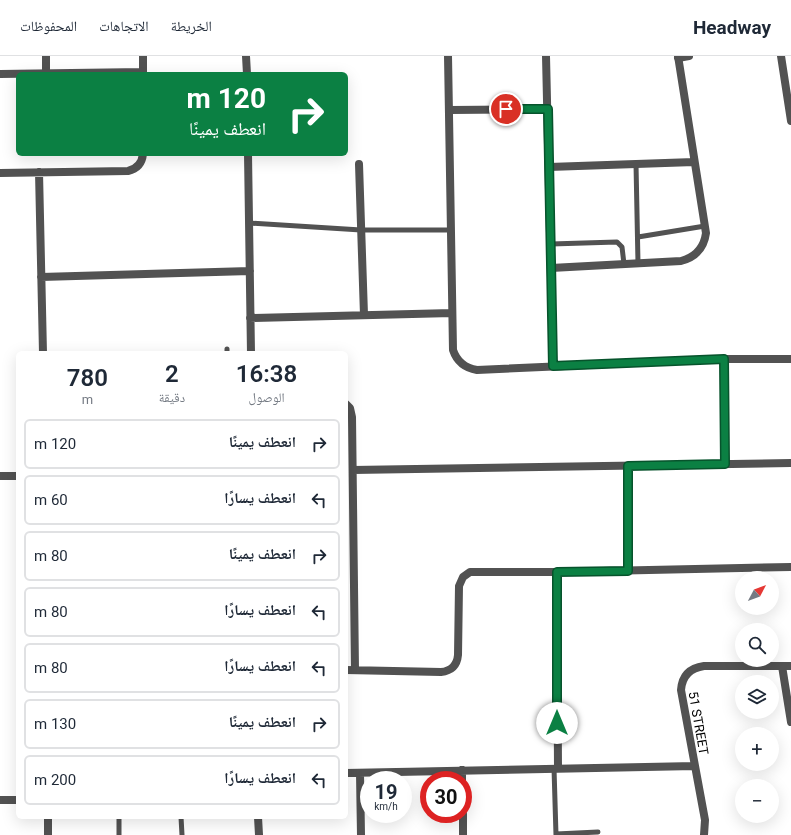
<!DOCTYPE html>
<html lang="ar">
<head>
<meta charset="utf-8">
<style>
  :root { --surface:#fff; --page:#f2f2f3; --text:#1f2937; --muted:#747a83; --line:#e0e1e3 }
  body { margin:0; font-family:Roboto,"Noto Naskh Arabic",sans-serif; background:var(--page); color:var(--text); direction:rtl; height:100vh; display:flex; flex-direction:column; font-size:15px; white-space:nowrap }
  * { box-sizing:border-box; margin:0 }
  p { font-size:13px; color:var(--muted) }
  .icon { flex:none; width:22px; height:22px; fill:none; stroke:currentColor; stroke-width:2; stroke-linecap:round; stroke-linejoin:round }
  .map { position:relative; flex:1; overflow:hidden; direction:ltr }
  .drawer { position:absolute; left:16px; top:295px; width:332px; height:468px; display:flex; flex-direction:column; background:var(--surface); border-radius:6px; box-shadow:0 4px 16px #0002; direction:rtl }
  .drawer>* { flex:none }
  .top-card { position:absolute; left:16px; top:16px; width:332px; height:84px; border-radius:6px; box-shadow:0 4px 16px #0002; direction:rtl; background:#0b8043; color:#fff; overflow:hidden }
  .needle { width:26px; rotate:49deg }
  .controls { position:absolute; left:735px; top:515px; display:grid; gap:8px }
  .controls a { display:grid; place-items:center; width:44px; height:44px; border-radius:50%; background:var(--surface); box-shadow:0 4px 16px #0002; font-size:20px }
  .speed { position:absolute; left:360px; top:715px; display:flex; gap:8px; font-size:20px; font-weight:700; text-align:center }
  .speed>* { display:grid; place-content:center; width:52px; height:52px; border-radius:50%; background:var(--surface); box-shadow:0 4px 16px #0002; line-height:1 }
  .speed small { font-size:10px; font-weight:400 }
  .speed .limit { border:6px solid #d22; background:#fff; color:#111 }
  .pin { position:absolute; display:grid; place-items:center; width:34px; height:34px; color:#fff; margin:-17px; border:2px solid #fff; border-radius:50%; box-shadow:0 1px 4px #0007 }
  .me { position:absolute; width:44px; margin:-22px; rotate:0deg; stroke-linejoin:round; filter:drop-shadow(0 0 3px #0008) }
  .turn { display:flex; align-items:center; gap:14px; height:84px; padding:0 16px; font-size:18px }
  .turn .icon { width:52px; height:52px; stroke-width:2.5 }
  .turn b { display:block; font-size:28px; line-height:34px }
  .eta { display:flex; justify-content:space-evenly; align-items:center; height:68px; text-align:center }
  .eta b { font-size:24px; font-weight:600; line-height:28px }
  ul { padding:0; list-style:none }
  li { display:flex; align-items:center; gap:12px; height:50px; margin:0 8px 6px; padding:0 8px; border:2px solid var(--line); border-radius:6px }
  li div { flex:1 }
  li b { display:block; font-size:15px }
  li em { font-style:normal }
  header { display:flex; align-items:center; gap:24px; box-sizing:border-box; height:56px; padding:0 20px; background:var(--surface); border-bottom:1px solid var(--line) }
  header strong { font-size:19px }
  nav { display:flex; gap:22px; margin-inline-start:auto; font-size:14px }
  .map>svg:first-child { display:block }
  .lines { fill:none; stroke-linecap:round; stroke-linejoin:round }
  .service { stroke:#525252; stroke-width:5 }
  .minor { stroke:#525252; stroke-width:8 }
  .route-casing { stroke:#07532c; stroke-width:10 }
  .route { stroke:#0b8043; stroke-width:7 }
  .labels { text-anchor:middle; stroke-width:3; stroke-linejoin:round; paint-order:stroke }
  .street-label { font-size:13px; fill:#000; stroke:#fff }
</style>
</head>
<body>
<header>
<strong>Headway</strong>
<nav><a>الخريطة</a><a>الاتجاهات</a><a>المحفوظات</a></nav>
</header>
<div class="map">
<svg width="791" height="779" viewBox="0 0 791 779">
  <rect width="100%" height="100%" fill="#fff"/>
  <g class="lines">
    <path class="service" d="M636 108 638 207
      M249 167 361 174H451
      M638 181 705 170
      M551 188 617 186 622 191 624 208
      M227 297V293
      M554 712 556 779
      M119 761V779
      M181 761 182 779
      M556 778 598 776"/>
    <path class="minor" d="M246 0 247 18
      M448 0 453 294C457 306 465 312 477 314L724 303H791
      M546 0 553 310
      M781 0 791 65
      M678 2 689 0
      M46 17V0
      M0 18 143 16
      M143 18V0
      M450 54 548 53
      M248 98 251 297
      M359 108 364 259
      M549 111 694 106
      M39 116 43 297
      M0 117 128 115C137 113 142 107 143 98
      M551 212 681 205C696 201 704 192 706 177L678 0
      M41 221 250 215
      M250 262 452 257
      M724 303 725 408
      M346 348 350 352 352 361 355 614
      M353 414 791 407
      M0 420H18
      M628 515V410
      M557 516 558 712
      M782 610 791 666
      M346 614 441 616C451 615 457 610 458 599L459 530 463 521 470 516H557L791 511
      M462 714V724
      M346 717 695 710
      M360 717 361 779
      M0 744H18
      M463 758V779
      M258 761 259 779
      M48 779V761
      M704 779 705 764 681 634C682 620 690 612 704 610H791"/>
  </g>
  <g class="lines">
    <defs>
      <path id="route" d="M506 53H548L553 310 724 303 725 408 628 410V515L557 516V667"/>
    </defs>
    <use href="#route" class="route-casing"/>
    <use href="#route" class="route"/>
  </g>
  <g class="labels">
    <g class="street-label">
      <text transform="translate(699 667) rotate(80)" y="5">51 STREET</text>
    </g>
  </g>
</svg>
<div class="controls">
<a><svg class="needle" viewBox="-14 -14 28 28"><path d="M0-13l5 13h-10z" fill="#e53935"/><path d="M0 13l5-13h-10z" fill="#747a83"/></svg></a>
<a><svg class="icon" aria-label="search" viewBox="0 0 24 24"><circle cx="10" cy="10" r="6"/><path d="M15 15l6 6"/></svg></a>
<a><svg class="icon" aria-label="layers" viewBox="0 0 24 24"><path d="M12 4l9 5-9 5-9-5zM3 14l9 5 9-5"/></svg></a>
<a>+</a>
<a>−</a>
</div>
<div class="speed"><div>19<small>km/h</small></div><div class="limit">30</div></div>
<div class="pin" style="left:506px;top:53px;background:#d93025"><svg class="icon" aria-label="arrive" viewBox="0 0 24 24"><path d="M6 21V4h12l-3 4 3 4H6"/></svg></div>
<svg class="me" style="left:557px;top:667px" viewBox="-20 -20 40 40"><circle r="19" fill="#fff"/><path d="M0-13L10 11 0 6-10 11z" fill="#0b8043"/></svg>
<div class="top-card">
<div class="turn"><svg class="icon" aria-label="right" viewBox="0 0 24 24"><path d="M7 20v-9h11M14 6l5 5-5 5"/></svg><div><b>120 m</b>انعطف يمينًا</div></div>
</div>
<section class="drawer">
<div class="eta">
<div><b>16:38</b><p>الوصول</p></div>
<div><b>2</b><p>دقيقة</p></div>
<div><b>780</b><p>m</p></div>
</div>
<ul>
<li><svg class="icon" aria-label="right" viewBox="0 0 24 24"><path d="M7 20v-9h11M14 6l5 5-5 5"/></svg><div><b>انعطف يمينًا</b></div><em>120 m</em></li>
<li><svg class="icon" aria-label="left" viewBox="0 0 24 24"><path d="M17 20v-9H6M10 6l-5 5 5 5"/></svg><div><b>انعطف يسارًا</b></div><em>60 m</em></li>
<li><svg class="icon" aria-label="right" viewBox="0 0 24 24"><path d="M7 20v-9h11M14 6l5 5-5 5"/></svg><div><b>انعطف يمينًا</b></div><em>80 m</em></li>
<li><svg class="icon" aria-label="left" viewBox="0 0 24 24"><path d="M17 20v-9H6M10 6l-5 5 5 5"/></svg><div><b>انعطف يسارًا</b></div><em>80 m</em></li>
<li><svg class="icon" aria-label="left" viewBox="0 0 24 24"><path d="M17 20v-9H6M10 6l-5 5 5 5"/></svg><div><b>انعطف يسارًا</b></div><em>80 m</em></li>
<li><svg class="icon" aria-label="right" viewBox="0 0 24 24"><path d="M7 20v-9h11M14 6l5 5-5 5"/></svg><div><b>انعطف يمينًا</b></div><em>130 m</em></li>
<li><svg class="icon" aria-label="left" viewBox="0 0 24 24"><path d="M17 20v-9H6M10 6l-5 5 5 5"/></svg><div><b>انعطف يسارًا</b></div><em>200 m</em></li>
</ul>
</section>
</div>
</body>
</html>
